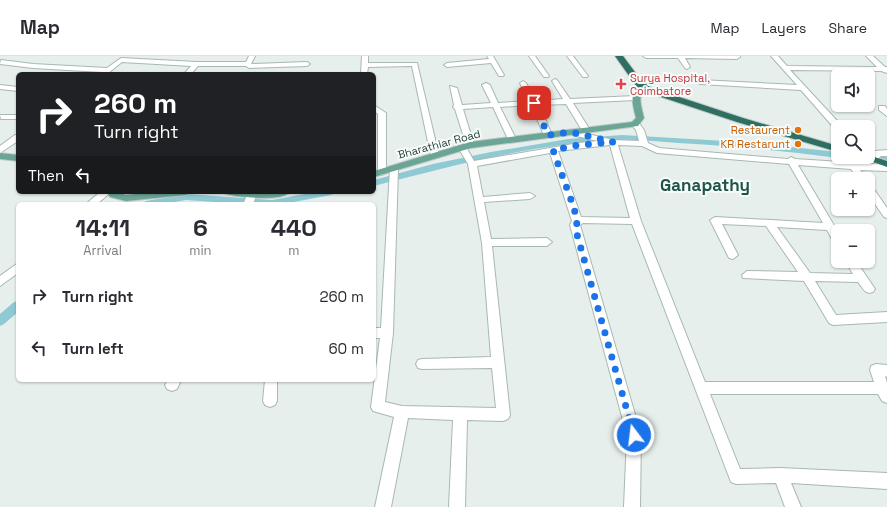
<!DOCTYPE html>
<html lang="en">
<head>
<meta charset="utf-8">
<style>
  :root { --surface:#fff; --page:#f2f2f3; --text:#2b2b33; --muted:#7c7c81; --line:#e1e1e2 }
  body { margin:0; font-family:"Space Grotesk",sans-serif; background:var(--page); color:var(--text); height:100vh; display:flex; flex-direction:column; font-size:15px; white-space:nowrap }
  * { box-sizing:border-box; margin:0 }
  p { font-size:13px; color:var(--muted) }
  .icon { flex:none; width:22px; height:22px; fill:none; stroke:currentColor; stroke-width:2; stroke-linecap:round; stroke-linejoin:round }
  .map { position:relative; flex:1; overflow:hidden }
  .drawer { position:absolute; left:16px; top:146px; width:360px; height:180px; display:flex; flex-direction:column; background:var(--surface); border-radius:6px; box-shadow:0 1px 3px #0004 }
  .drawer>* { flex:none }
  .top-card { position:absolute; left:16px; top:16px; width:360px; height:122px; border-radius:6px; box-shadow:0 1px 3px #0004; background:#202124; color:#fff; overflow:hidden }
  .buttons { position:absolute; left:831px; top:12px; display:grid; gap:8px }
  .buttons a { display:grid; place-items:center; width:44px; height:44px; border-radius:6px; background:var(--surface); box-shadow:0 1px 3px #0004; font-size:20px }
  .pin { position:absolute; display:grid; place-items:center; width:34px; height:34px; color:#fff; margin:-17px; border-radius:8px; box-shadow:0 2px 6px #0006 }
  .me { position:absolute; width:44px; margin:-22px; rotate:345deg; stroke-linejoin:round; filter:drop-shadow(0 0 3px #0008) }
  .turn { display:flex; align-items:center; gap:14px; height:84px; padding:0 12px; font-size:18px }
  .turn .icon { width:52px; height:52px; stroke-width:2.5 }
  .turn b { display:block; font-size:28px; line-height:34px }
  .then { display:flex; align-items:center; height:38px; padding:0 12px; background:#0003; gap:8px; font-size:15px }
  .eta { display:flex; justify-content:space-evenly; align-items:center; height:68px; text-align:center }
  .eta b { font-size:24px; font-weight:800; line-height:28px }
  ul { padding:0; list-style:none }
  li { display:flex; align-items:center; gap:12px; height:52px; padding:0 12px }
  li div { flex:1 }
  li b { display:block; font-size:15px }
  li em { font-style:normal }
  header { display:flex; align-items:center; gap:24px; box-sizing:border-box; height:56px; padding:0 20px; background:var(--surface); border-bottom:1px solid var(--line) }
  header strong { font-size:19px }
  nav { display:flex; gap:22px; margin-inline-start:auto; font-size:14px }
  .map>svg:first-child { display:block }
  .lines { fill:none; stroke-linecap:round; stroke-linejoin:round }
  .canal { fill:#8ec9d4; fill-rule:evenodd }
  .minor-casing { stroke:#a8b8b2; stroke-width:2 }
  .major-casing { stroke:#c2cac8; stroke-width:2 }
  .highway-casing { stroke:#c2cac8; stroke-width:2 }
  .minor { fill:#fff; fill-rule:evenodd }
  .major { fill:#6aa596; fill-rule:evenodd }
  .highway { fill:#2f6f62; fill-rule:evenodd }
  .route { stroke:#1a73e8; stroke-width:7; stroke-dasharray:0 12.6 }
  .health-dot { fill:#e0444e; stroke:#f7fbf9; stroke-width:1.5 }
  .food-dot { fill:#e8710a; stroke:#f7fbf9; stroke-width:1.5 }
  .labels { text-anchor:middle; stroke-width:4; stroke-linejoin:round; paint-order:stroke }
  .far-health-label { font-size:11px; fill:#be3a42; stroke:#f7fbf9; text-anchor:start }
  .far-food-label { font-size:11px; fill:#c56008; stroke:#f7fbf9; text-anchor:end }
  .far-street-label { font-size:11px; fill:#24423a; stroke:#f7fbf9 }
  .district-label { font-size:17px; font-weight:bold; fill:#1f5548; stroke:#f7fbf9 }
</style>
</head>
<body>
<header>
<strong>Map</strong>
<nav><a>Map</a><a>Layers</a><a>Share</a></nav>
</header>
<div class="map">
<svg width="887" height="451" viewBox="0 0 887 451">
  <rect width="100%" height="100%" fill="#e6efeb"/>
  <g class="lines">
    <path class="canal" d="M622 79 743 86 838 96V101H840L838 102C785 95 732 90 678 87 659 86 640 83 621 84 537 87 455 109 374 130V124L433 108 491 96 568 83Z
      M868 99 887 100V106L863 104 859 101H868Z
      M315 136H336L331 139 283 148H244L186 144 163 148H141L146 145 186 138 272 144Z
      M18 245V256L4 268 0 270V258L14 246Z"/>
    <defs>
      <path id="minor" d="M249 0H255L251 8 307 6 310 8 307 10 249 12 246 10H198L191 18H184L191 10 122 6 107 18H100L102 16 33 12 0 8 1 4 33 8 107 12 121 2 196 6H246Z
        M362 0H368V7H417L439 100 438 102H432L431 100 412 10 368 11 367 18H361Z
        M487 0H493L504 19 503 20H499L491 7 447 11 444 9 447 7 489 3Z
        M529 0H535L549 20 548 21H544Z
        M567 0H573L588 20 587 21H583Z
        M643 0H740V1L737 3 685 2 690 11 687 13 685 12 678 2H646Z
        M771 0H778L787 10 877 11 866 0H873L885 11H887V17L881 15 790 14 841 69 842 71H838V73H835L801 34 700 28 697 26 700 24 797 29Z
        M555 23 557 24 570 43 635 40 639 42 635 44 573 47 590 74 586 76H583L566 48 539 49 552 79 548 81 544 79 531 49 500 51 516 83 512 85 508 83 493 51 463 53 474 89 470 91H467L455 53 453 51 454 49 450 30 457 32 462 49 491 47 482 29 486 27 490 29 498 47 529 45 520 27 523 25 526 27 536 45 563 43 552 25Z
        M0 29 18 31V35L0 33Z
        M374 49 386 57V116L382 119 378 116V58L374 55Z
        M879 50H885L887 53V60L879 54Z
        M0 59H18V63H1Z
        M632 66H638L644 74 648 87 659 92 788 103 791 101 795 103 887 109V115L860 114 866 123H858L851 113 798 109 838 176V189L834 187 827 174 777 171 810 217 853 218 845 205H856L873 230 875 233 873 236C865 239 863 232 858 226L815 225 836 259 887 256V266L833 269 829 267 804 225 743 222 742 219 747 215 798 216 766 170 722 168 738 199 733 203 729 202 710 164 715 161 823 167 789 108 657 97 642 90 618 89 641 165 705 326H874L870 314 871 310 876 308 887 309V321L885 320 887 327V347L882 345 878 338H710L740 413 780 412 887 417V433L791 427 801 451H785L776 427 736 428 731 426 632 168 583 167 580 169 641 379 640 451H624L627 379 570 169 572 165 550 97 477 110 483 141 530 137 535 140 530 143 484 146 491 183 547 182 552 186 547 190H492L510 359 508 363 503 365 467 364 465 451H449L453 364 408 362 391 451H375L394 361 373 355 371 351 380 282H374V272H381L390 113 394 110 398 113 393 277 385 346 402 350 496 352 492 312 422 313 418 312 416 308 418 304 422 303 491 301 482 187 468 108 459 93 463 91H466L474 105 579 87 598 85 568 78V74H571L613 84 639 85 636 74 631 68ZM610 89 630 162 581 161 558 95Z
        M15 79H18V85L0 97V90Z
        M887 94V100H881L876 104 872 101 875 95Z
        M868 128 871 129 887 152V162L884 161 868 138Z
        M100 136H111L97 148H86Z
        M251 137 256 140 253 148H243L248 138Z
        M18 207V217L0 230V220Z
        M168 324H181L177 333 172 335 167 333 165 329Z
        M265 324H277V345L275 349 270 351 265 349 263 345Z"/>
      <path id="major" d="M642 24 649 26C637 40 640 45 644 62L638 70 471 92 374 121V115L470 86 632 66 636 62C632 47 629 35 642 24Z
        M0 97 18 99V105L0 103Z
        M107 136H117L126 139 154 136H191L186 139 126 145 110 141Z
        M225 136H290C281 146 239 141 226 138Z"/>
      <path id="highway" d="M615 0H623L643 27 652 32 743 62 838 90V96L737 66 646 36 637 31Z
        M868 99 887 105V111L860 101H868Z"/>
    </defs>
    <use href="#minor" class="minor-casing"/>
    <use href="#major" class="major-casing"/>
    <use href="#highway" class="highway-casing"/>
    <use href="#minor" class="minor"/>
    <use href="#major" class="major"/>
    <use href="#highway" class="highway"/>
  </g>
  <g class="lines">
    <path class="route" d="M534 47 548 79 571 76 613 86 579 89 553 94 574 152 577 165 576 175 634 379"/>
  </g>
  <path class="health-dot" d="M619 22h4v4h4v4h-4v4h-4v-4h-4v-4h4z"/>
  <g class="food-dot">
    <circle cx="798" cy="74" r="4"/>
    <circle cx="798" cy="88" r="4"/>
  </g>
  <g class="labels">
    <g class="far-health-label">
      <text x="630" y="26">Surya Hospital,<tspan x="630" dy="13">Coimbatore</tspan></text>
    </g>
    <g class="far-food-label">
      <text x="790" y="78">Restaurent</text>
      <text x="790" y="92">KR Restarunt</text>
    </g>
    <g class="far-street-label">
      <text transform="translate(439 88) rotate(-15)" y="4">Bharathiar Road</text>
    </g>
    <g class="district-label">
      <text x="705" y="135">Ganapathy</text>
    </g>
  </g>
</svg>
<div class="buttons">
<a><svg class="icon" aria-label="sound" viewBox="0 0 24 24"><path d="M4 9h4l5-4v14l-5-4H4zM17 9q2 3 0 6"/></svg></a>
<a><svg class="icon" aria-label="search" viewBox="0 0 24 24"><circle cx="10" cy="10" r="6"/><path d="M15 15l6 6"/></svg></a>
<a>+</a>
<a>−</a>
</div>
<div class="pin" style="left:534px;top:47px;background:#d93025"><svg class="icon" aria-label="arrive" viewBox="0 0 24 24"><path d="M6 21V4h12l-3 4 3 4H6"/></svg></div>
<svg class="me" style="left:634px;top:379px" viewBox="-20 -20 40 40"><circle r="17" fill="#1a73e8" stroke="#fff" stroke-width="3"/><path d="M0-11L8 9 0 5-8 9z" fill="#fff"/></svg>
<div class="top-card">
<div class="turn"><svg class="icon" aria-label="right" viewBox="0 0 24 24"><path d="M7 20v-9h11M14 6l5 5-5 5"/></svg><div><b>260 m</b>Turn right</div></div>
<div class="then">Then<svg class="icon" aria-label="left" viewBox="0 0 24 24"><path d="M17 20v-9H6M10 6l-5 5 5 5"/></svg></div>
</div>
<section class="drawer">
<div class="eta">
<div><b>14:11</b><p>Arrival</p></div>
<div><b>6</b><p>min</p></div>
<div><b>440</b><p>m</p></div>
</div>
<ul>
<li><svg class="icon" aria-label="right" viewBox="0 0 24 24"><path d="M7 20v-9h11M14 6l5 5-5 5"/></svg><div><b>Turn right</b></div><em>260 m</em></li>
<li><svg class="icon" aria-label="left" viewBox="0 0 24 24"><path d="M17 20v-9H6M10 6l-5 5 5 5"/></svg><div><b>Turn left</b></div><em>60 m</em></li>
</ul>
</section>
</div>
</body>
</html>
